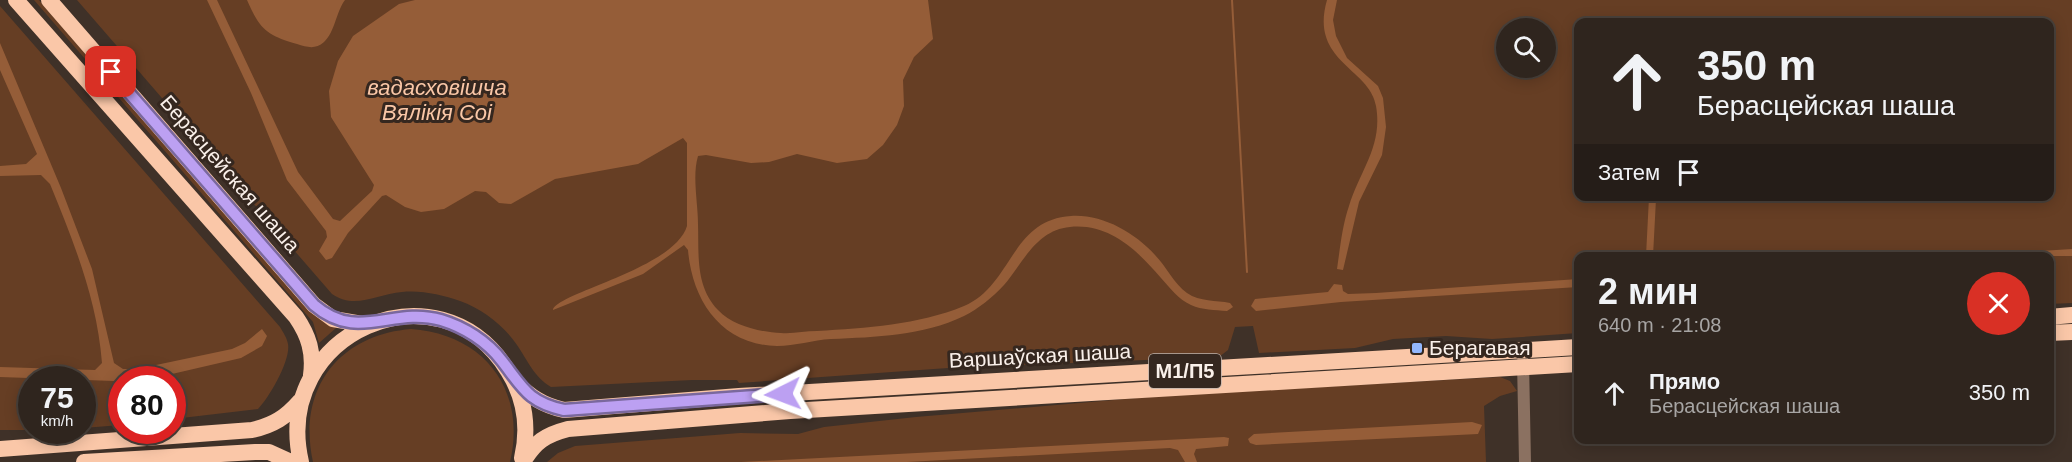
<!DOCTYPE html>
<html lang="ru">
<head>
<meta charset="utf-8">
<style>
  :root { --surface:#2f251e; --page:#3b312b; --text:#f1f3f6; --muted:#a7a5a4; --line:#4a423c }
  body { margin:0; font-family:Arial,sans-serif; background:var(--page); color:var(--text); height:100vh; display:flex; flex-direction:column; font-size:22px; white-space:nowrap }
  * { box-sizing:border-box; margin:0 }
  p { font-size:20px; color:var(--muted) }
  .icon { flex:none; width:33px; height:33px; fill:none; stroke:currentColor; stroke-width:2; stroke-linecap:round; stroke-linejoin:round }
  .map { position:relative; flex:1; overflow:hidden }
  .sheet { position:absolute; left:1574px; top:252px; width:480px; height:192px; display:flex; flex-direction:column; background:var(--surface); border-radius:12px; box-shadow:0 3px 15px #0003,0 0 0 2px var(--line) }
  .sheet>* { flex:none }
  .hud { position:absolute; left:1574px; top:18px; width:480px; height:183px; border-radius:12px; box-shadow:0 3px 15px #0003,0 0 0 2px var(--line); background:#2f251e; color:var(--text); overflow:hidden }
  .buttons { position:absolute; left:1496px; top:18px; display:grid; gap:12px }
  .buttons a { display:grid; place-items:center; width:60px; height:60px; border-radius:50%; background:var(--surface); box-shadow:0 3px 15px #0003,0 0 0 2px var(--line); font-size:30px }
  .speed { position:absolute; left:18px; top:366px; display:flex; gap:12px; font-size:30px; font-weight:700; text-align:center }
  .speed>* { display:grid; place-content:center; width:78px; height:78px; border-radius:50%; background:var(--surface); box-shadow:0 3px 15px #0003,0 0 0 2px var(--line); line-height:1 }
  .speed small { font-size:15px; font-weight:400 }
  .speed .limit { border:9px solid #d22; background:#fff; color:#111 }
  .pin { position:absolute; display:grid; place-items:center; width:51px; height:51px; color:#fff; margin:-26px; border-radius:12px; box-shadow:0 3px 9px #0006 }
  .me { position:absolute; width:66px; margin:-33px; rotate:267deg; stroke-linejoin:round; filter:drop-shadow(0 0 4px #0008) }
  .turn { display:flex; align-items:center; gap:21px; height:126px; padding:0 24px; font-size:27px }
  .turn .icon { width:78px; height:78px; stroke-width:2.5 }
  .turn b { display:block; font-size:42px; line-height:51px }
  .then { display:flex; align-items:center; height:57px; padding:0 24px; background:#0003; gap:12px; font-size:22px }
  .round { display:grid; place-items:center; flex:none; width:63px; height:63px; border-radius:32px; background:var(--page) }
  .overview { display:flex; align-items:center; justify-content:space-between; height:102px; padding:0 24px }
  h1 { font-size:36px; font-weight:700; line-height:45px }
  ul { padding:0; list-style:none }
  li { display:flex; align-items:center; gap:18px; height:78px; padding:0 24px }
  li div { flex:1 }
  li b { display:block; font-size:22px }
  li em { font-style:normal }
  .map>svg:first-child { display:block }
  .green { fill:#663e24; fill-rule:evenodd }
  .water { fill:#955d38 }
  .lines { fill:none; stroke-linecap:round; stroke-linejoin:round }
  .stream { stroke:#955d38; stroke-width:2 }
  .minor { stroke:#8b7161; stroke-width:12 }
  .highway { stroke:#fac7a8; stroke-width:16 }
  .route-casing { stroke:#7a689d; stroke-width:15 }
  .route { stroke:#bca0f2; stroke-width:10 }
  .poi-dot { fill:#93b7fd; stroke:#35271f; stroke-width:2 }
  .labels { text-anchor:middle; stroke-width:6; stroke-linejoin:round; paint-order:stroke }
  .shield { fill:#35271f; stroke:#bfb4ad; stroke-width:1.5 }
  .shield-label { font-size:20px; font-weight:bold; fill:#faf0ea }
  .street-label { font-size:21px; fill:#faf0ea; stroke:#35271f }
  .poi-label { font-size:21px; fill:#faf0ea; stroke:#35271f; text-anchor:start }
  .water-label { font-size:22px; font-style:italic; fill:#fac7a7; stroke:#35271f }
</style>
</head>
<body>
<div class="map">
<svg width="2072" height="462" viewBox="0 0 2072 462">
  <rect width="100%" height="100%" fill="#3f3128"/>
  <path class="green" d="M34 0H39L311 312 336 328 319 343 313 322Z
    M77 0H2072V303L2049 304V256H1578V333L1492 339 1446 336 1393 339 1355 348 1259 353 1253 326 1235 327 1228 350 1219 357 948 368 739 383 737 380H692L551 387C534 377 528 361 517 345 504 326 483 309 460 301 442 295 422 290 402 292 377 294 355 310 332 294ZM1578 22H2049V196H1578ZM1506 28H1545V68H1506Z
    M0 6 280 327C283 332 287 338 288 344 291 360 269 398 258 409L173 419 172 380H122L121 425 83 428 82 380H32L31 430H0Z
    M411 329C484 334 527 390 510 462H313C297 390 338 335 411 329Z
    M1500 377 1510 381 1517 391 1500 396 1484 406 1486 462H547L558 453 575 446 740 433 798 434 824 427 916 417 1160 396Z"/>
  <path class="water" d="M207 0H217L298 172 333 219 340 221 372 191 374 185 331 117 329 91 338 61 353 36 399 4 415 0H928L933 39 914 57 903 80 904 106 897 125 883 145 867 159 837 163 797 154 769 162 751 163 706 155 698 156C692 176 698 203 698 224 699 254 695 286 718 310 733 326 760 332 781 333 793 334 805 331 817 331 866 328 918 325 964 306 1013 285 1010 220 1071 216 1102 214 1134 232 1155 255 1166 266 1174 284 1187 293 1200 302 1216 300 1230 303L1233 307 1227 311C1215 310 1202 310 1191 305 1178 299 1170 288 1161 278 1137 250 1109 223 1070 227 1036 230 1023 263 1004 285 993 297 978 309 964 316 922 336 876 337 831 339 813 340 795 346 777 346 721 345 692 300 688 250L684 245 643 274 553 310C556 293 674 269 687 226V143L683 138 638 164 555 179 511 204 499 203 486 192 475 191 444 209 421 212 405 207 386 195 382 196 348 233 332 258 326 260 319 251 327 237 326 231 287 180 251 93Z
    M247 0H345C336 12 335 32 324 42 315 50 307 47 297 44 267 35 260 30 247 0Z
    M1327 0H1337L1333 20 1336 36 1347 58 1378 86 1383 98 1386 127 1382 155 1359 202 1343 270 1337 269C1340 249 1342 226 1349 206 1360 170 1383 146 1376 106 1370 68 1309 62 1327 0Z
    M0 43 61 188 92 269 114 363 123 369H137L232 349 245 343 262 329 267 336 262 346 241 358 159 377 114 381 0 377V367L95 370 102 363C97 299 74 243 50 184L41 175 0 176V166L26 164 37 154 0 70Z
    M1649 197H1656V199L1653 256H1646Z
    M2072 249V256H1961Z
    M1578 279V287L1341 302 1256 311 1251 306 1255 299 1328 292 1334 284 1342 285 1343 291 1348 294 1376 293Z
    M1472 422 1482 425 1478 434 1256 445 1250 443 1248 439 1254 434Z
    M1224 437 1229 438 1228 446 1196 449 1194 454 1197 462H1185L1178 450 1170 448 907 462H741Z"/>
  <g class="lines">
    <path class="stream" d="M1232 0 1247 272"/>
    <path class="minor" d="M1523 361 1525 462"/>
    <path class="highway" d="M16 0 296 317C309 336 314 353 311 375
      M49 0 314 305 333 319 368 325
      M2049 317 2072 315
      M2049 333 2072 332
      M514 381C531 397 542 405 564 410L739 396 1578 347
      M0 449 252 430C274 425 286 417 300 401
      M84 462 255 452H269L291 462
      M301 462C271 333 439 259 508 371 525 398 529 428 522 458
      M523 462C535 442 545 435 568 429L790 411 1578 364"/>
  </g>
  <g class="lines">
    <defs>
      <path id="route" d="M111 72 314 305C358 343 392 306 441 320 464 327 487 341 502 361 523 388 528 402 564 410L783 394"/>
    </defs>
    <use href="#route" class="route-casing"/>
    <use href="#route" class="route"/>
  </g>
  <rect class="poi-dot" x="1411" y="342" width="12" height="12" rx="3"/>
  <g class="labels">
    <rect class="shield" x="1149" y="354" width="72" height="34" rx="4.5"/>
    <g class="shield-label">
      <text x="1185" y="378">М1/П5</text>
    </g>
    <g class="street-label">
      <text transform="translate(230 174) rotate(49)" y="7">Берасцейская шаша</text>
      <text transform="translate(1040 356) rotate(-3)" y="7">Варшаўская шаша</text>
    </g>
    <g class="poi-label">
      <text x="1429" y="355">Берагавая</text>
    </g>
    <g class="water-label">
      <text x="437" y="95">вадасховішча<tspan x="437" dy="25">Вялікія Соі</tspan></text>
    </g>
  </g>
</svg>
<div class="buttons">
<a><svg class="icon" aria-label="search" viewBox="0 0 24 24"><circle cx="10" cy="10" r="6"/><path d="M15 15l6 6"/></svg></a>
</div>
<div class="speed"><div>75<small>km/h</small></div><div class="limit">80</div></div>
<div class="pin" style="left:111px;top:72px;background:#d93025"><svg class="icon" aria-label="arrive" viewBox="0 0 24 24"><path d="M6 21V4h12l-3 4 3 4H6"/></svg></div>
<svg class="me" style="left:783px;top:394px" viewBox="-20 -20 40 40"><path d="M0-17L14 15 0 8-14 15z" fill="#bca0f2" stroke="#fff" stroke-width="4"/></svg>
<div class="hud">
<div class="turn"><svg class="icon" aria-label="ahead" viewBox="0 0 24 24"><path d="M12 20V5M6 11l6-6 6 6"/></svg><div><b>350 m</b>Берасцейская шаша</div></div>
<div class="then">Затем<svg class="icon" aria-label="arrive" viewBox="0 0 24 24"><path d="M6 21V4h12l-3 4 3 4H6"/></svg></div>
</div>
<section class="sheet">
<div class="overview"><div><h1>2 мин</h1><p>640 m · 21:08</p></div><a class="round" style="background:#d93025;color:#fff"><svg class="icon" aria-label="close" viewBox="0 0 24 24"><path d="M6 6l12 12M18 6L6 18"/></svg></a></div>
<ul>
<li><svg class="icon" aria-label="ahead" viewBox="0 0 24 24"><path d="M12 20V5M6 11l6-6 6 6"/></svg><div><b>Прямо</b><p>Берасцейская шаша</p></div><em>350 m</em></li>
</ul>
</section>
</div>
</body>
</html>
